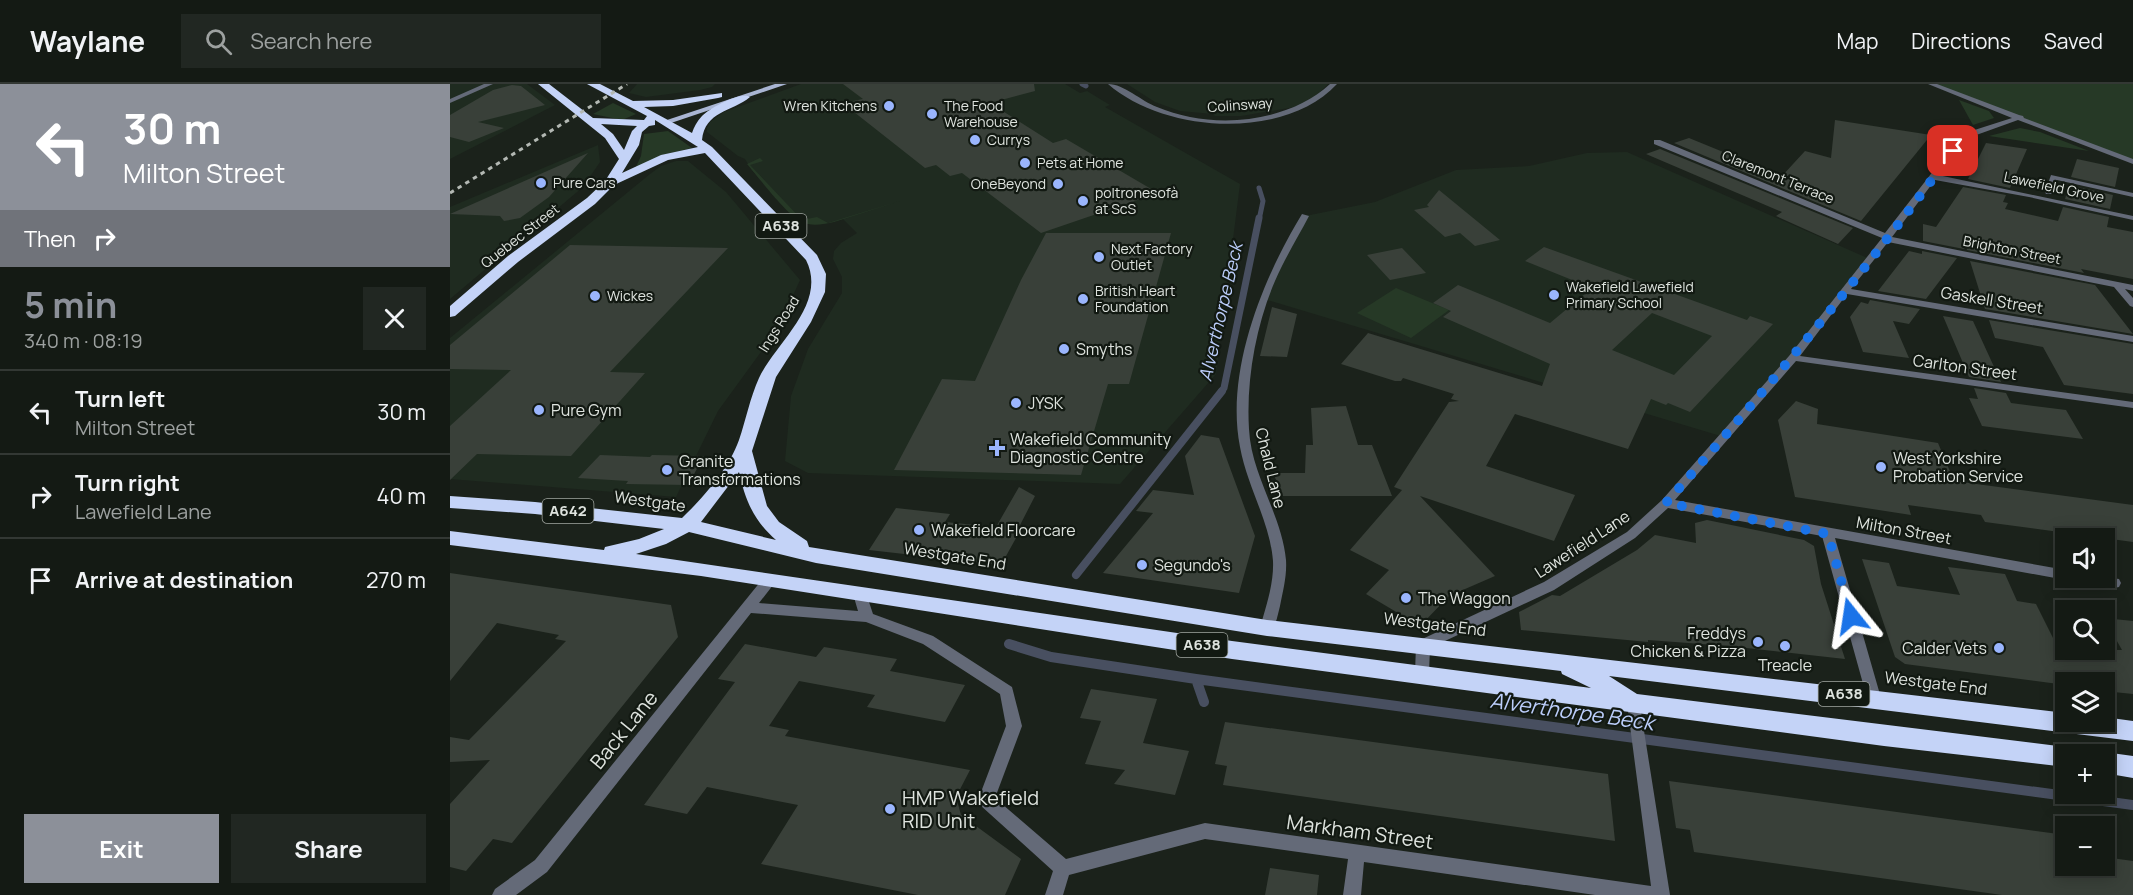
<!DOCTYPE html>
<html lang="en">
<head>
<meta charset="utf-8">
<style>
  :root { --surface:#141a14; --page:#212722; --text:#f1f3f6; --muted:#9da1a0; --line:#333834; --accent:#8c9099 }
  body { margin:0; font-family:Manrope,sans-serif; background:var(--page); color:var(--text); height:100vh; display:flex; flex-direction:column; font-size:22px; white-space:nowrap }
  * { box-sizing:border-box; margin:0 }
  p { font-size:20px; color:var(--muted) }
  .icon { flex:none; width:33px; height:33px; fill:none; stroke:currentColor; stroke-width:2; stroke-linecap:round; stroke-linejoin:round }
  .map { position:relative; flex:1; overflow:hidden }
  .side { display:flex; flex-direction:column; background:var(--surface); width:450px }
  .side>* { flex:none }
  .top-card { background:#8c9099; color:#fff; overflow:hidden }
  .fabs { position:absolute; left:1605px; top:444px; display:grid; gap:12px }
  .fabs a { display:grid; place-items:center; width:60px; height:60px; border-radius:0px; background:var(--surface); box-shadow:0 3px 15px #0003,0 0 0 2px var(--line); font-size:30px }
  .pin { position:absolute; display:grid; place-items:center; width:51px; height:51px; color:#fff; margin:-26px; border-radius:12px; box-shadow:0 3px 9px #0006 }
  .me { position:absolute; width:66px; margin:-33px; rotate:345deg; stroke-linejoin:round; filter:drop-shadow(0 0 4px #0008) }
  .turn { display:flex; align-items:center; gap:21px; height:126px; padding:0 24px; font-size:27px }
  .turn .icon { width:78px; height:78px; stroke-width:2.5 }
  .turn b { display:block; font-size:42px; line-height:51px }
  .then { display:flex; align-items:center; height:57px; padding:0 24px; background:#0003; gap:12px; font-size:22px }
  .round { display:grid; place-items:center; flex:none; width:63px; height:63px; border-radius:0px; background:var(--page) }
  .summary { display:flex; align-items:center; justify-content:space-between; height:102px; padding:0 24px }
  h1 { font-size:36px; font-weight:700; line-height:45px; color:var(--accent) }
  .primary-button { display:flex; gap:12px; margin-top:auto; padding:12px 24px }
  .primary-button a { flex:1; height:69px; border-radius:0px; background:var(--accent); color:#fff; font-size:24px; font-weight:700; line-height:69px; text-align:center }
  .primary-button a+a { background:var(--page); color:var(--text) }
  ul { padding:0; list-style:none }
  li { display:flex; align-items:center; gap:18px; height:84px; padding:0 24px; border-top:2px solid var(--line) }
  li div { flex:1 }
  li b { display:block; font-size:22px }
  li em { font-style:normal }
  header { display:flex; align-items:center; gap:36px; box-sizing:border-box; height:84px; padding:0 30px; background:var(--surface); border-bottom:2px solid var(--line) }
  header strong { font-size:28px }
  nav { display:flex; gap:33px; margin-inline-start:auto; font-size:21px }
  .search { width:420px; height:54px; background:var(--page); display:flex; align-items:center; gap:15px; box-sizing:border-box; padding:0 21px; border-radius:0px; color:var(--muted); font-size:22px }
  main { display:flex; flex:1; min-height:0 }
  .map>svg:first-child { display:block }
  .built { fill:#1f2b20 }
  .green { fill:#263926 }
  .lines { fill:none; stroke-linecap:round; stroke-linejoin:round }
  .stream-far3 { stroke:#484f60; stroke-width:5 }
  .stream-far2 { stroke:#484f60; stroke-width:7 }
  .stream-far1 { stroke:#484f60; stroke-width:8 }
  .stream { stroke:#484f60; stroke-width:10 }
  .building { fill:#394039; fill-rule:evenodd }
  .street { fill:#646a78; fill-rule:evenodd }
  .primary { fill:#a9b5d3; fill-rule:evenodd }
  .highway { fill:#c4d3f7; fill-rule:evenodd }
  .rail { stroke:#b3b8b3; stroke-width:3; stroke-dasharray:4.5 4.5; stroke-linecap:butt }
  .route { stroke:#1a73e8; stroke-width:10; stroke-dasharray:0 18 }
  .poi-dot { fill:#9ab5fd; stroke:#121912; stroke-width:2 }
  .labels { text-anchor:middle; stroke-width:4.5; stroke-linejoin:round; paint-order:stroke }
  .far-street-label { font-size:14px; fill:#dee3de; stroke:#121912 }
  .far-poi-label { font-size:14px; fill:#dee3de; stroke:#121912; text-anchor:start }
  .shield { fill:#121912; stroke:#a1a6a1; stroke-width:1.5 }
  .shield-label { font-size:15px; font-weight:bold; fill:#dee3de }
  .street-label { font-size:16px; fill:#dee3de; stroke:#121912 }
  .poi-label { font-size:16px; fill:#dee3de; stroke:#121912; text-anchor:start }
  .water-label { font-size:18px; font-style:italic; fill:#bbcdfa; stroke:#121912 }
  .near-street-label { font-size:20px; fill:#dee3de; stroke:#121912 }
  .near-poi-label { font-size:20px; fill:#dee3de; stroke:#121912; text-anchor:start }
  .near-water-label { font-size:21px; font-style:italic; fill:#bbcdfa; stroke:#121912 }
</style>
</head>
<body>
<header>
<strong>Waylane</strong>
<div class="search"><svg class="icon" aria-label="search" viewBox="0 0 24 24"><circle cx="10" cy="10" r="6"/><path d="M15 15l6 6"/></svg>Search here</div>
<nav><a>Map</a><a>Directions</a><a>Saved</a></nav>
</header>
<main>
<section class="side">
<div class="top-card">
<div class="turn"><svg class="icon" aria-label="left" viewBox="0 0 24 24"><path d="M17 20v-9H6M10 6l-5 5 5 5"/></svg><div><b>30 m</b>Milton Street</div></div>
<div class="then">Then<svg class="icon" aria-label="right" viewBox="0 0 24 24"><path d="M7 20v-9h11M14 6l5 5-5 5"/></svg></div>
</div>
<div class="summary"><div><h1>5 min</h1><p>340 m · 08:19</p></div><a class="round"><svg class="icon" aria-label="close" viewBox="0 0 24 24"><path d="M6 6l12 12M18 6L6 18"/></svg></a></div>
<ul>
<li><svg class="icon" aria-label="left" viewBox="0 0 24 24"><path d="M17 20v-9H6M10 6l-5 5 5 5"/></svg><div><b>Turn left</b><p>Milton Street</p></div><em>30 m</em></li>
<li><svg class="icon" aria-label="right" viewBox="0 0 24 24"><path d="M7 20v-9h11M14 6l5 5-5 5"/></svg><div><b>Turn right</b><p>Lawefield Lane</p></div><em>40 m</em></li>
<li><svg class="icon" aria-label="arrive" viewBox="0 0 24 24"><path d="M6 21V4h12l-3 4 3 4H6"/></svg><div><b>Arrive at destination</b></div><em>270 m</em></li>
</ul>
<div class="primary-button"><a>Exit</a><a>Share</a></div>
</section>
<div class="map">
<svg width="1683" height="811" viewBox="0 0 1683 811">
  <rect width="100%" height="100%" fill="#1b221b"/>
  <path class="built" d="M0 0H77L105 21 0 75Z
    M187 0H265L262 3 250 6 196 13 179 9Z
    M351 0H615L630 9 637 7 660 21 655 23 790 100 766 290 670 400 358 389 335 377 341 312 358 265 392 209V193L383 175 384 167 391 159 407 149 393 135 374 140 350 138 301 85 295 75 288 72 257 48V44L260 38 274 28Z
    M677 0H878L863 15 845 23 791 32H765L763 30 730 27 705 18Z
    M148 61 150 78 133 103 0 215V123Z
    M1177 68 1422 176 1274 353 814 215 855 132 925 118 1006 86 1079 82 1137 69Z
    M226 77H238L276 108 350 196 329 243 268 327 226 413 0 395V254L200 90 211 82Z"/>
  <path class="green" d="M1481 0H1683V78Z
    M1509 16 1539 27 1544 34 1523 41Z
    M163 19 186 30 172 36 143 30Z
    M1570 44 1590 48 1639 67 1539 52Z
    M218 47 242 64 212 71 185 85 191 72 194 50Z
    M310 74 313 77 300 81 352 136 367 133 378 139 450 117 384 138C374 140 362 143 352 138 336 130 310 95 297 80Z
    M946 204 999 226 961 254 907 229Z"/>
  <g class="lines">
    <path class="stream-far3" d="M632 0 636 2
      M809 104 813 117 809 136"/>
    <path class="stream-far2" d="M771 308 774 304 809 134"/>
    <path class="stream-far1" d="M626 491 772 307"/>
    <path class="stream" d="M559 560 601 573 746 595 1683 721
      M746 595 754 618"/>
  </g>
  <path class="building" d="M393 0H584L585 7 540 19 603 59 616 55 708 109 591 149 512 89 500 92 486 81 475 84 404 28 412 26 403 17 413 15Z
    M62 1 71 2 95 21 28 38 54 44 19 58 0 53V31L43 6Z
    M1385 36 1481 51 1411 137 1224 59 1239 54 1332 92 1355 67 1381 74Z
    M1536 59 1577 65 1560 104 1518 95Z
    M1210 65 1403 144 1388 160 1326 132 1332 128 1196 70Z
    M138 69 99 113 70 134 54 137 50 132 0 130Z
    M1627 75 1669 84 1665 103 1621 93Z
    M1619 101 1663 111 1660 125 1615 115Z
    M1513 103 1556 111 1553 118 1558 119 1555 125 1608 137 1613 123 1659 133 1657 143 1683 148V195L1631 185 1634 189 1517 166 1516 162 1514 165 1473 157V140L1486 143Z
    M989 106 1050 156 1025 162 1010 149 995 153 964 126 979 123 977 121Z
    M596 149H721L679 300H658L631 391 444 386 492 295 525 297 571 196Z
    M120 161 278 164 160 288 195 289 121 372 27 370 0 396V342L61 286 0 285V261Z
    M1094 163 1297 236 1300 232 1323 240 1240 328 1218 319 1216 321 1201 315 1178 365 1065 330 1036 382 1125 411 1104 457 970 412 1045 492 999 512 970 542 916 510 939 486 900 466 952 406 944 403 999 318 1009 317 1001 315 1004 310 953 294 951 297H945L891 280 918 249 1092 302 1100 280 993 233 1001 227 983 219 1008 201 1100 239 1142 204 1075 177ZM1202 229 1262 252 1224 291 1162 266Z
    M952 164 976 189 940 196 917 171Z
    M1459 167 1472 170V167L1507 174 1476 215 1428 207Z
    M1520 177 1645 201 1683 250 1535 225Z
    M1420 216 1470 225 1459 240 1443 237 1459 274 1413 268 1400 233 1411 218 1418 220Z
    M822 223 847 230 837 273 810 272Z
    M1493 232 1523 237 1551 298 1519 293Z
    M1539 236 1683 260V310L1614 301 1593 263 1545 254Z
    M1524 304 1556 309 1561 319 1616 326 1633 355 1532 342 1519 314 1528 315Z
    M1346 317 1368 325 1367 340 1488 359 1504 397 1683 421V458L1535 438 1531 431 1458 421 1461 431 1345 413 1328 336Z
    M896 322 908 361H922L942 412H833L823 389H855L856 361H863L861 324Z
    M751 351 769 354 805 452 789 509 653 489 703 429 686 427 703 406 744 411 735 372Z
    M150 371 200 373 202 371 254 372 238 401 176 400 178 397 128 394Z
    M569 403 585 412 568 445H571L551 481 419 466 446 424 500 430 495 438 546 443Z
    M1257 436 1354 456 1364 462 1371 500 1395 575 1279 562 1198 556V558L1071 546 1069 528 1102 511 1110 512 1187 466 1205 451 1246 459 1245 439Z
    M1412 475 1439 479 1447 502 1510 511 1498 483 1555 490 1567 517 1586 520 1609 566H1672L1654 534 1683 537V610L1654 607V598H1616V601L1455 580 1445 573Z
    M0 489 221 521 228 553 62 759 43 755 16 787 0 783V720L40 676 0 678V653L19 656 116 557 105 555 109 551 47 539 0 597Z
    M295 560 366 573 374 563 447 575 440 587 515 601 495 638 417 623 425 611 349 597 319 642 339 646 335 652 520 686 506 713 511 731 571 775 555 811H468L311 780 348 721 257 703 237 730 194 721 285 598 268 595Z
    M641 605 707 615 693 659 739 667 725 711 664 700 675 686 635 680 651 637 630 634Z
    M775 638 1158 690 1165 757 773 701 777 682 765 680Z
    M1219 697 1616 751V782H1654V773L1683 777V811H1552L1244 768 1240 746 1226 744Z
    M820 784 869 791 867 811H815Z"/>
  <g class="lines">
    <path class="street" d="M34 0H43L0 19V15Z
      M658 0C674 0 691 17 707 23 761 46 836 40 880 0H887C834 57 714 49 658 0Z
      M1478 0H1487L1569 31 1573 32 1574 34 1683 75V80L1568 36 1518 54 1488 91 1683 132V136L1579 113 1485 96 1442 153 1683 201V207L1675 205 1683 214V223L1680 222 1664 203 1438 158 1401 205 1683 252V258L1397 210 1350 272 1683 318V324L1346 277 1225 416 1616 486V494H1621L1616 496 1385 454 1431 614 1429 618 1424 620 1419 618 1417 614 1372 452 1218 424 1185 454 1104 506 980 564 979 589 977 593 972 595 967 593 965 589 966 561 968 557 1094 498 1177 448 1212 416 1339 272 1432 154 1204 60V56H1210L1435 149 1512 50 1562 34Z
      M1601 91 1683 109V113L1607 96 1602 110H1596L1595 108Z
      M852 130 859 132C848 153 835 174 825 197 806 241 796 296 799 345 801 391 832 431 836 476 837 492 833 507 830 522 828 530 826 540 822 548L817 549 812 548 810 544C816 522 824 500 823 477 820 438 797 402 790 363 775 287 813 194 852 130Z
      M320 491 325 492 327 496 309 519 408 527 403 510 405 506H415L423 530 483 552 562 603 572 642 545 714 616 775 755 739 1201 802 1177 619 1179 615 1184 613 1189 615 1220 811H1145L914 778 911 811H893L898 775 755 755 619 791 613 811H595L603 787 530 721 528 716 556 642 550 610 473 560 416 538 301 529 97 788 66 811H42L45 805 85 776 315 492Z
      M1654 493 1669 495 1671 499 1669 503 1664 504 1632 499 1627 497 1625 494Z"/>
    <path class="primary" d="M325 0H337L218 40 211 38Z"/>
    <path class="highway" d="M88 0H99L143 34 194 36 197 32 137 0H150L183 17 223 16 272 9V13L268 14 223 22 194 23 242 49C244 43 247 37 252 32 260 24 291 7 300 13 282 28 255 27 252 56L262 63 367 171 376 190 375 208 361 238 326 293 302 367 317 422 329 438 357 457 359 463 817 536 1616 629V638H1654V633L1683 637V657L1159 592 1187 610 1616 663 1624 666 1627 670H1616V683L1434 662 782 575 251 492 0 461V447L154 466 155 463 189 455 214 445 85 430 0 424V412L85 418 232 434C254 413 279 384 289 356 296 335 300 314 309 294 326 258 378 220 356 176L255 69 218 76 164 101 145 120 68 178 5 232 0 233V222L58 172 137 114 155 97 169 75 155 54ZM205 36 248 63 211 71 172 89 189 61 192 48 199 42 205 41ZM151 40 187 42 182 47 174 66 163 50ZM289 388C295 416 304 437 326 456L251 438ZM239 448 366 479 817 552 1111 587 1112 590 1141 604 782 557 186 470 216 460Z
      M1654 668 1683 672V694L1654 689V670H1646Z"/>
    <path class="rail" d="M0 109 177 0"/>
  </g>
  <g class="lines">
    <path class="route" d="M1401 532 1378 450 1216 419C1316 306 1414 190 1503 67"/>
  </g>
  <g class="poi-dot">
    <circle cx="439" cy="22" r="6"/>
    <circle cx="482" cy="30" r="6"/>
    <circle cx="525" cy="56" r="6"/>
    <circle cx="575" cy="79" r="6"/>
    <circle cx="91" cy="99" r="6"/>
    <circle cx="608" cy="100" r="6"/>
    <circle cx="633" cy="117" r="6"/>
    <circle cx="649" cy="173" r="6"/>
    <circle cx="1104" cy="211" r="6"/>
    <circle cx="145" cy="212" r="6"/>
    <circle cx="633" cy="215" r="6"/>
    <circle cx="614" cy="265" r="6"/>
    <circle cx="566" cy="319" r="6"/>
    <circle cx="89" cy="326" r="6"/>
    <path d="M544 355h6v6h6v6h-6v6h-6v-6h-6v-6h6z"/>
    <circle cx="1431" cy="383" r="6"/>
    <circle cx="217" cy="386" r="6"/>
    <circle cx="469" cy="446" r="6"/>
    <circle cx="692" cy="481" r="6"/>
    <circle cx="956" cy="514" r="6"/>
    <circle cx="1308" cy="558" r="6"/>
    <circle cx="1335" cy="562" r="6"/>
    <circle cx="1549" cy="564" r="6"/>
    <circle cx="440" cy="725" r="6"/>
  </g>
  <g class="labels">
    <g class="far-street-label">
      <text transform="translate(790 21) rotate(-4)" y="5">Colinsway</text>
      <text transform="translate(1328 93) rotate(22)" y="5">Claremont Terrace</text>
      <text transform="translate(1604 103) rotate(12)" y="5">Lawefield Grove</text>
      <text transform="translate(70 152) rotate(-38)" y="5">Quebec Street</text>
      <text transform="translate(1562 166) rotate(11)" y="5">Brighton Street</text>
      <text transform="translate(329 240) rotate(-58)" y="5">Ings Road</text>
    </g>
    <g class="far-poi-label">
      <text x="427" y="27" text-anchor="end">Wren Kitchens</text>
      <text x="494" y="27">The Food<tspan x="494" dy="16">Warehouse</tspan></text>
      <text x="537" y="61">Currys</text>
      <text x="587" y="84">Pets at Home</text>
      <text x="103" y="104">Pure Cars</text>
      <text x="596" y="105" text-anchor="end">OneBeyond</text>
      <text x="645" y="114">poltronesofà<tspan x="645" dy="16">at ScS</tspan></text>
      <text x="661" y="170">Next Factory<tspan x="661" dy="16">Outlet</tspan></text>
      <text x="1116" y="208">Wakefield Lawefield<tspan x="1116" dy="16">Primary School</tspan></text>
      <text x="645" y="212">British Heart<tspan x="645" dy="16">Foundation</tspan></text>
      <text x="157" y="217">Wickes</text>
    </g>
    <g class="shield">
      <rect x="305.5" y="130" width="51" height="24" rx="4.5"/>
      <rect x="92.5" y="415" width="51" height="24" rx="4.5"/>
      <rect x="726.5" y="549" width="51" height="24" rx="4.5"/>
      <rect x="1368.5" y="598" width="51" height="24" rx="4.5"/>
    </g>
    <g class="shield-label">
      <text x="331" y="147">A638</text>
      <text x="118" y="432">A642</text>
      <text x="752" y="566">A638</text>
      <text x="1394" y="615">A638</text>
    </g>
    <g class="street-label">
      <text transform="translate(1542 216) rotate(9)" y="6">Gaskell Street</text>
      <text transform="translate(1515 283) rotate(8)" y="6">Carlton Street</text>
      <text transform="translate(821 384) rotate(76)" y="6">Chald Lane</text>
      <text transform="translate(200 417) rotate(8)" y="6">Westgate</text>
      <text transform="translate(1454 446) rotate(10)" y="6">Milton Street</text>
      <text transform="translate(1132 460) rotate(-33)" y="6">Lawefield Lane</text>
      <text transform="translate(505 472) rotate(9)" y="6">Westgate End</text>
      <text transform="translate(985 540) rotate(7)" y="6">Westgate End</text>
      <text transform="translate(1486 599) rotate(7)" y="6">Westgate End</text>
    </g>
    <g class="poi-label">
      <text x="626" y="271">Smyths</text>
      <text x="578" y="325">JYSK</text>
      <text x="101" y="332">Pure Gym</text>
      <text x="560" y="361">Wakefield Community<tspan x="560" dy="18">Diagnostic Centre</tspan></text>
      <text x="1443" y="380">West Yorkshire<tspan x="1443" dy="18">Probation Service</tspan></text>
      <text x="229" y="383">Granite<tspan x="229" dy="18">Transformations</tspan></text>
      <text x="481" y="452">Wakefield Floorcare</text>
      <text x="704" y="487">Segundo's</text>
      <text x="968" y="520">The Waggon</text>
      <text x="1296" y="555" text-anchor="end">Freddys<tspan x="1296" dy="18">Chicken &amp; Pizza</tspan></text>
      <text x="1537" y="570" text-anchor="end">Calder Vets</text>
      <text x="1335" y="587" text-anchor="middle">Treacle</text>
    </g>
    <g class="water-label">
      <text transform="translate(771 228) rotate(-77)" y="6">Alverthorpe Beck</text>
    </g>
    <g class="near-street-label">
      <text transform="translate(174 646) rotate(-51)" y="7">Back Lane</text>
      <text transform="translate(910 748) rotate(8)" y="7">Markham Street</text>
    </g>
    <g class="near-poi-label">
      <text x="452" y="721">HMP Wakefield<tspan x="452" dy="23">RID Unit</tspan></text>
    </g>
    <g class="near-water-label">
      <text transform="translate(1122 628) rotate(8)" y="7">Alverthorpe Beck</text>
    </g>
  </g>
</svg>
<div class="fabs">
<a><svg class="icon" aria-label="sound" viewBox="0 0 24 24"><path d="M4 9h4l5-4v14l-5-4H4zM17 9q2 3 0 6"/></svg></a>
<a><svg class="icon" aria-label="search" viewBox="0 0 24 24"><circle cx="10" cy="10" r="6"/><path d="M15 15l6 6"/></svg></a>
<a><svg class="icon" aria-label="layers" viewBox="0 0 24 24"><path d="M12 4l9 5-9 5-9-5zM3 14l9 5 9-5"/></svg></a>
<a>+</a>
<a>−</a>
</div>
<div class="pin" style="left:1503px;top:67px;background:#d93025"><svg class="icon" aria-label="arrive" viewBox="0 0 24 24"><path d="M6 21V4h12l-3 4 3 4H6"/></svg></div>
<svg class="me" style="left:1401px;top:532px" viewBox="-20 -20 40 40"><path d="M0-17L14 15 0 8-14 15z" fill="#1a73e8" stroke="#fff" stroke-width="4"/></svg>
</div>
</main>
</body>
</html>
